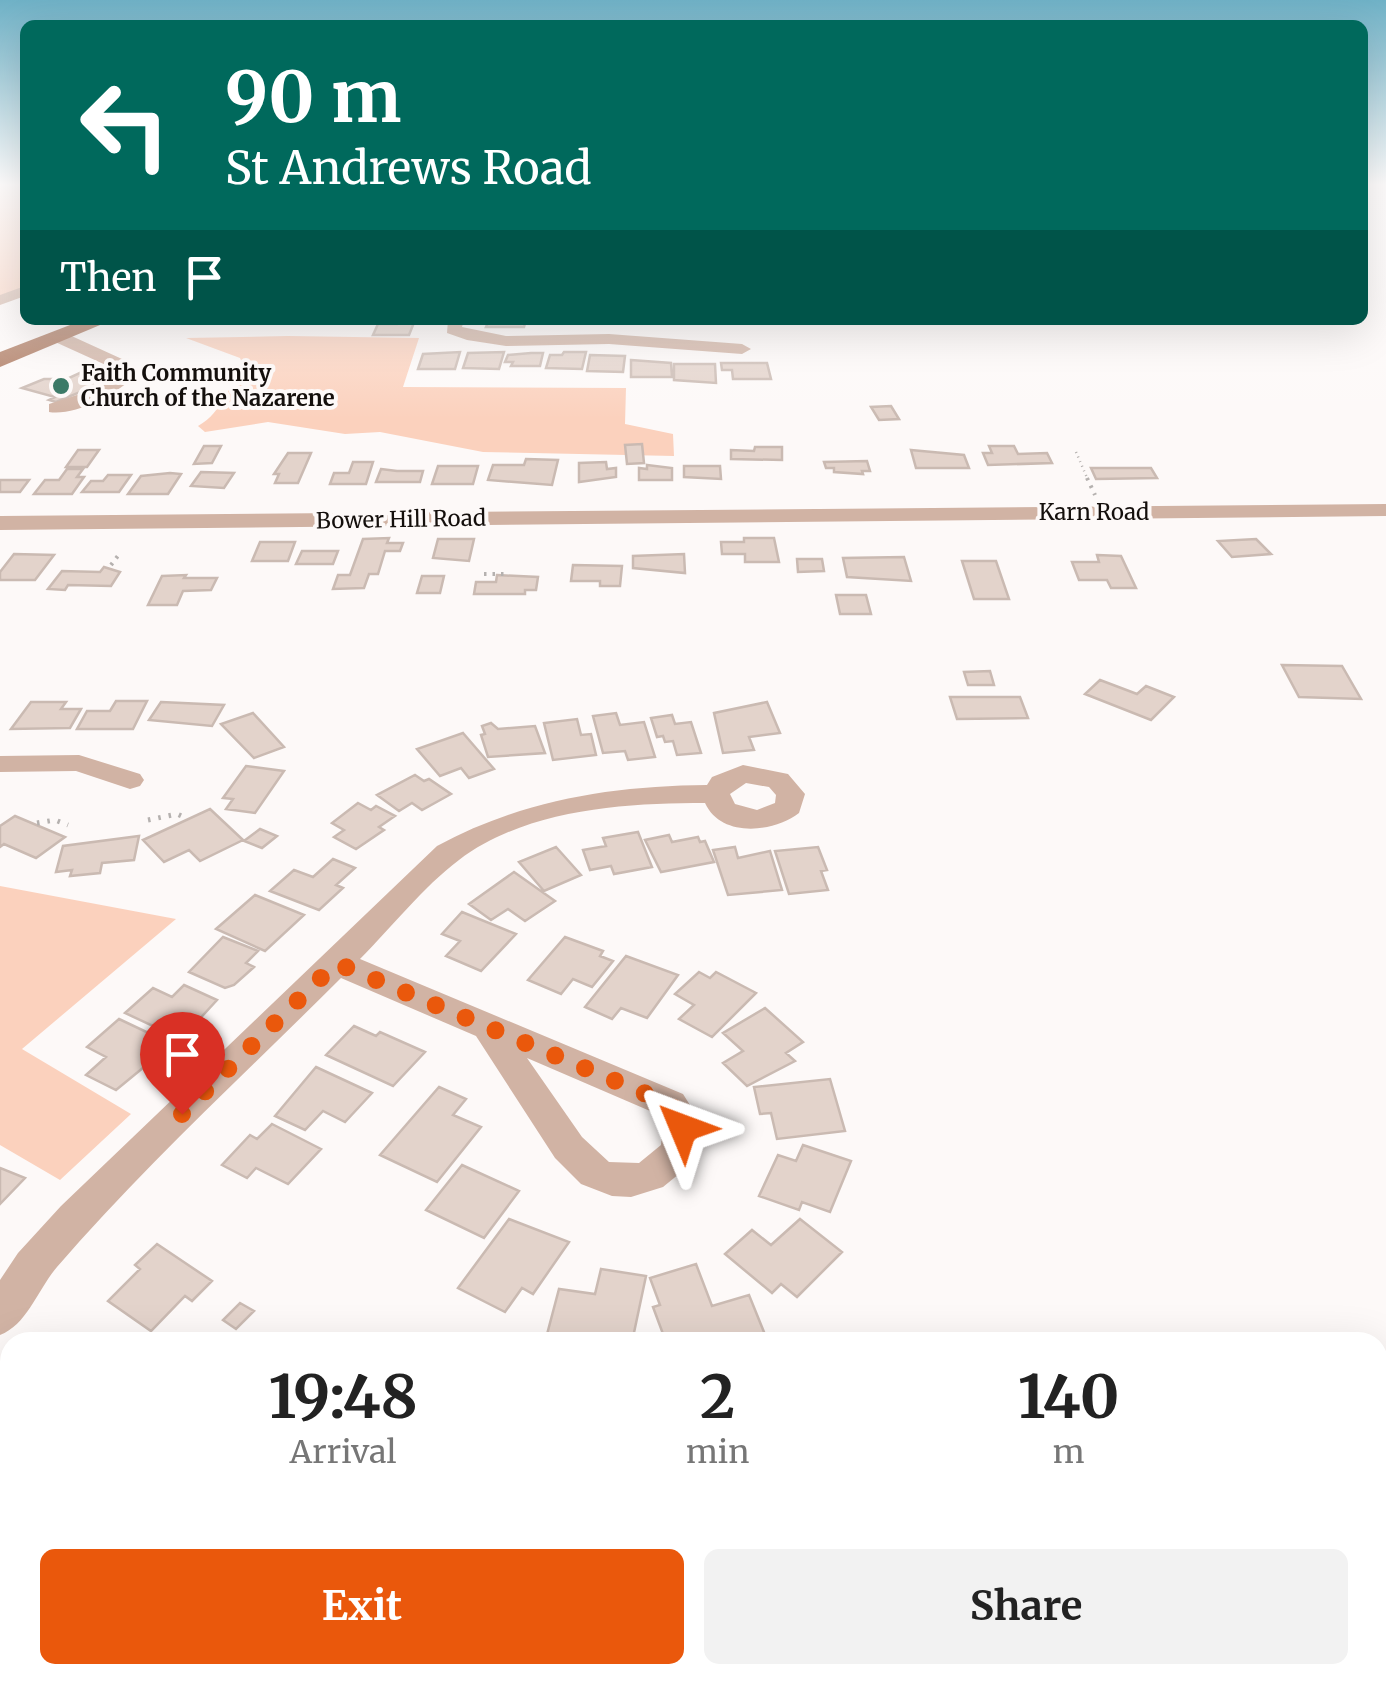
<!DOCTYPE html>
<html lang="en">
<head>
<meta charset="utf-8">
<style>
  :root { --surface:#fff; --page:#f2f2f2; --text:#222; --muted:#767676; --accent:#ea580c }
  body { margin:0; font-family:Merriweather,serif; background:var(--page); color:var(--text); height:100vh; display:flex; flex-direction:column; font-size:38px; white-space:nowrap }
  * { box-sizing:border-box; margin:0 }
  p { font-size:32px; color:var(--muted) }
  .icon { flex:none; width:55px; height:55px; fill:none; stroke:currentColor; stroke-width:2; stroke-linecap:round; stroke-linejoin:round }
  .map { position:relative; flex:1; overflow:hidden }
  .details { position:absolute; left:0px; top:1332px; width:1388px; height:352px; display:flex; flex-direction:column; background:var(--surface); border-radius:30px 30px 0 0; box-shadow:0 10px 40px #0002 }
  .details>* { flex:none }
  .guide { position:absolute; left:20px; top:20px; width:1348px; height:305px; border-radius:15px; box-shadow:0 10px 40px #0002; background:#00695c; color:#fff; overflow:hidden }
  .pin { position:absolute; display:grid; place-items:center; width:85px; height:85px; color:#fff; margin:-102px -42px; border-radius:50% 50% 50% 0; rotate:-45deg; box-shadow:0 0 10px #0007 }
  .pin .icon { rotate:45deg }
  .me { position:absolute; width:110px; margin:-55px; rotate:314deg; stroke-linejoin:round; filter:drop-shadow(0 0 8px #0008) }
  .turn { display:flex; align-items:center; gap:35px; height:210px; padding:0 40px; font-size:45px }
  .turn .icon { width:130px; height:130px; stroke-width:2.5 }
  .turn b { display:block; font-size:70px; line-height:85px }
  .then { display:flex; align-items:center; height:95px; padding:0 40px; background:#0003; gap:20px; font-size:38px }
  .eta { display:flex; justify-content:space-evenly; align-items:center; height:170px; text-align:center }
  .eta b { font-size:60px; font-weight:700; line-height:70px }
  .primary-button { display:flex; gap:20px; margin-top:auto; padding:20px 40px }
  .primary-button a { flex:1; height:115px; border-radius:15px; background:var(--accent); color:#fff; font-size:40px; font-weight:700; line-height:115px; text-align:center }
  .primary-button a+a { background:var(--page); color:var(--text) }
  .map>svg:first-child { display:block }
  .green { fill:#fbd1bd }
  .building { fill:#e3d3cb; stroke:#cabab2; stroke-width:2.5 }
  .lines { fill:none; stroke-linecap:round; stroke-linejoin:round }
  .path-far2 { stroke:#b5b1af; stroke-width:2.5; stroke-dasharray:1 4; stroke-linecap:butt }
  .path-far1 { stroke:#b5b1af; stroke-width:4; stroke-dasharray:2.5 6; stroke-linecap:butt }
  .path { stroke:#b5b1af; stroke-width:5; stroke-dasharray:2.5 8; stroke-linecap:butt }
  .minor { fill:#d1b3a4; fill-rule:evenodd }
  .major { fill:#ab765c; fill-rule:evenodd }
  .route { stroke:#ea580c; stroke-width:18; stroke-dasharray:0 32.4 }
  .poi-dot { fill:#3c7a67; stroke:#fdf9f8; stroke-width:4 }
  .labels { text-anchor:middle; stroke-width:8; stroke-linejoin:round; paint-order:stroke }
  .far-poi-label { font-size:22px; font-weight:bold; fill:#140f0c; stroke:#fdf9f8; text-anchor:start }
  .far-street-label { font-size:22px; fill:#140f0c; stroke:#fdf9f8 }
</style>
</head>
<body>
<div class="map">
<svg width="1386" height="1683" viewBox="0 0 1386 1683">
  <rect width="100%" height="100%" fill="#fdf9f8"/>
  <path class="green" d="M0 183H25V287L0 296Z
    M288 336 419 338 403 387 626 388 625 424 673 434 674 456 483 452 380 432 345 434 268 422 205 432 198 426C225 411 223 387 246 372L240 358 186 338Z
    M0 886 176 919 22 1049 131 1114 60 1180 0 1145Z"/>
  <path class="building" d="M398 320H415L409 335H373L378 324H397Z
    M489 320H526L524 327H486Z
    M460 352 455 369H418L423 354Z
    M504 352 499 369 463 368 468 353Z
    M564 352H586L582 369 546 368 550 355H562Z
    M531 353H543L540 366H511L513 362H505L508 355Z
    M590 355 625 356 623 372 587 371Z
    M631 360 671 363 672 377H631Z
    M721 363H767L771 379H733L732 370H722Z
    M674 364H715L716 383 674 380Z
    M86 370 110 375 94 383 100 384 56 402 49 400 55 397 22 388 44 379H67Z
    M891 406 899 419 879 420 871 407Z
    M642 444 644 463 627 464 625 445Z
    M204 446H221L212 463 194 464Z
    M989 446H1014L1018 454 1047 453 1052 463 988 465 983 453H992Z
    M755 447H782V460L731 459V450L754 451Z
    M78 450H99L87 467H66Z
    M911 450 964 455 969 468H916Z
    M288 453H311L298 483H275L279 474H274Z
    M526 459 558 460 552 485 488 480 493 465H524Z
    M867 461 870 471H862L863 474 834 472V468H826L824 462Z
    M353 462H373L366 484H330L334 473H349Z
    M606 462 607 469 616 468V477L579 482V463Z
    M647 465 672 468V480H639V468L647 469Z
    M438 466H478L473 484H432Z
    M684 466H720L721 479 684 477Z
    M1091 468H1151L1157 478 1096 479Z
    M67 469H83L77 477H84L72 494H34L45 480H59Z
    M381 469 397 471H423L420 482H376Z
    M201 472 234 473 224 488 191 486Z
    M170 473 181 474 168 494H128L141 476Z
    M108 475H131L119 492H82L91 481H103Z
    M0 480H29L20 492H0Z
    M389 538 387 543H403L400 551H385L378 574H369L364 588 333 589 338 575H350L363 539Z
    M744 538H774L779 562H745V554H722L721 542H744Z
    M438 539H474L469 561 433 558Z
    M1256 539 1271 554 1232 557 1218 541Z
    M260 542H295L288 561H252Z
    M302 551H338L333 564H296Z
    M14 554 54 555 35 580H0V572Z
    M684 554 685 573 633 568V556Z
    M1097 555 1121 556 1136 588H1111L1107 580H1079L1072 562H1099Z
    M904 557 911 581 847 577 843 558Z
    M797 559H822L824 571 798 572Z
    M962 561H996L1009 599H974Z
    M573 565 622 566 620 586H600V581H571Z
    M104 567 120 572 111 586 68 585 65 590 48 589 62 571 100 572Z
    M186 575 184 578H217L211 590 183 591 177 605H148L162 576Z
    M497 575 538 577 536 590H525V594H474L476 582H496Z
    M422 576H444L440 593H417Z
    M836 595H866L871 614H840Z
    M1282 665 1342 666 1361 699 1299 697Z
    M990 671 994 685H968L964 672Z
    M1100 680 1137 694 1146 686 1174 697 1151 720 1085 694Z
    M950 697H1020L1028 718 957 719Z
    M116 701H147L133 729H77L87 711H110Z
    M31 702H66L61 709H81L70 728 11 729Z
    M161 702 224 705 212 726 149 720Z
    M767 702 780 733 749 737 754 750 723 753 714 713Z
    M253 713 284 747 254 758 221 724Z
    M616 713 620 725 644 722 655 757 628 760 625 751 603 753 593 716Z
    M672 715 675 724 691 722 701 753 677 755 673 741 665 742 663 736 657 737 651 718Z
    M577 719 581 735 591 734 596 755 553 760 544 723Z
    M491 723 498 729 535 726 545 753 488 757 481 735 485 734 482 726Z
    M463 733 494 769 469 778 461 768 440 776 417 749Z
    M246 766 284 771 255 813 226 809 233 799 223 798Z
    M415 775 424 781 429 779 451 794 422 810 412 803 399 811 377 795Z
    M358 803 371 810 376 806 395 816 379 827 384 830 356 849 334 837 344 830 332 823Z
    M210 809 243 840 200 861 189 850 164 862 143 840Z
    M15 816 65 837 36 858 4 844 0 847V826Z
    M260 829 277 836 262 848 244 841Z
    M638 832 652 867 614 874 611 866 590 870 583 850 606 846 603 838Z
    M669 835 672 842 698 837 700 842 705 841 714 862 661 872 645 840Z
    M139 836 134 860 102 863 100 873 70 876 72 870 56 872 63 846Z
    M556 847 581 875 544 891 519 862Z
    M735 847 738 858 770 851 782 890 728 895 713 850Z
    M818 847 827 870 821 871 828 890 789 894 775 851Z
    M333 859 355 868 336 885 343 888 319 910 270 891 294 870 313 877Z
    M514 872 555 901 525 921 508 909 491 920 469 904Z
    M255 895 304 915 265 951 216 929Z
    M462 912 516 934 481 971 446 956 460 941 442 934Z
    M223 937 258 951 246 963 254 967 234 985 225 988 189 972Z
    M565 937 603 951 600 956 613 961 592 987 573 979 561 994 528 980Z
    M626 956 678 975 647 1018 621 1008 612 1019 585 1007Z
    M699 972 710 978 716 972 756 993 712 1037 679 1019 694 1005 675 994Z
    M184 985 217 1000 181 1039 125 1013 153 988 172 997Z
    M765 1008 803 1042 786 1053 795 1061 747 1086 723 1063 743 1051 723 1033Z
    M119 1019 172 1044 116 1090 86 1075 106 1057 87 1047Z
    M354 1026 376 1036 380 1032 425 1052 393 1086 326 1055Z
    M316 1067 372 1093 345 1122 323 1111 305 1130 275 1116Z
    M830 1079 845 1131 777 1139 771 1113 760 1114 754 1087Z
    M439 1087 466 1099 453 1115 481 1127 437 1182 380 1155Z
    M272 1124 321 1149 288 1184 256 1168 247 1178 222 1165 250 1135 257 1139Z
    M803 1145 851 1161 830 1212 802 1202 799 1210 759 1196 778 1155 796 1161Z
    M462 1165 519 1191 484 1238 426 1210Z
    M0 1168 25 1178 0 1204Z
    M509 1219 569 1242 533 1294 522 1288 505 1312 458 1288Z
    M800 1219 842 1252 797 1297 781 1284 772 1293 725 1254 752 1230 771 1245Z
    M157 1244 212 1281 192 1301 185 1296 151 1331 108 1301 140 1269 135 1265Z
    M696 1264 712 1306 749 1295 768 1342H666L653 1307 660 1305 650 1278Z
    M601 1269 646 1276 632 1342H545L559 1289 595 1294Z
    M240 1303 254 1311 236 1329 223 1320Z
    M509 1675H612L614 1683H510Z"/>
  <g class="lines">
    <path class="path-far2" d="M1076 452 1088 480"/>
    <path class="path-far1" d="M1087 478 1095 495
      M111 565 120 553
      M484 574H506"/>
    <path class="path" d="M148 820 177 814 186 818
      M37 823 55 820 68 825"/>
    <path class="minor" d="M25 286V296L0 305V295Z
      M448 320H464L462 327 506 336 609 334 742 344 751 349 742 354 609 344 506 346 467 340 447 333Z
      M53 333H65L122 359 131 379C114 396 74 416 49 412V404L80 394 112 377 108 366 53 341Z
      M1386 504V516L0 530V516Z
      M79 755 140 774 144 780 140 786 130 789 76 771 0 772V756Z
      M743 765 788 774 805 794 799 813C773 833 721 838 705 803 625 803 526 809 459 860 423 887 392 927 360 959L683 1094 700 1121 702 1138 690 1165 663 1187 631 1197 612 1196 581 1184 555 1158 476 1036 341 978C246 1073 145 1165 57 1267 38 1289 27 1325 0 1335V1280L18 1253 61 1206 437 846C522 800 611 786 707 785L712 777ZM746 783 769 787 776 795 775 803 757 810 735 804 730 794ZM527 1058 657 1114 663 1123 661 1145 639 1163 609 1162 582 1137Z
      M0 1638 10 1639V1675H31L28 1683H0Z
      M69 1675H132L136 1683H73Z"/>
    <path class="major" d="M83 320H112L0 367V352Z"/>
  </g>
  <linearGradient id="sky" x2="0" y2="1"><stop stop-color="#6fb1c6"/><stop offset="0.44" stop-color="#fefcfc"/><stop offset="1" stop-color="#fefcfc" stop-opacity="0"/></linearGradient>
  <rect width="1386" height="419" fill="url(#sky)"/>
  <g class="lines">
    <path class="route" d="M182 1114 336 963 670 1104 680 1115 683 1128"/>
  </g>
  <circle class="poi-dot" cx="61" cy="386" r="10"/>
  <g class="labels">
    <g class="far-poi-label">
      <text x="81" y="381">Faith Community<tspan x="81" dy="25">Church of the Nazarene</tspan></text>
    </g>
    <g class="far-street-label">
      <text x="1094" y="520">Karn Road</text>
      <text transform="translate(401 519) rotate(-1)" y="8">Bower Hill Road</text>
    </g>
  </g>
</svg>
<div class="pin" style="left:182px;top:1114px;background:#d93025"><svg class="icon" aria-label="arrive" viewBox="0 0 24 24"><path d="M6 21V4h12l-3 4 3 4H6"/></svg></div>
<svg class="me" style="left:683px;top:1128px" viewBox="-20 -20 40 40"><path d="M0-17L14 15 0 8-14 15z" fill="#ea580c" stroke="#fff" stroke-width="4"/></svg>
<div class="guide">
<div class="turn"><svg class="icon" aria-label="left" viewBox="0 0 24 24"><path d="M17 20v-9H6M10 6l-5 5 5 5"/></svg><div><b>90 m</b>St Andrews Road</div></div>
<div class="then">Then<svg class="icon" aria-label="arrive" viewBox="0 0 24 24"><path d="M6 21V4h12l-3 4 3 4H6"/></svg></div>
</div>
<section class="details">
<div class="eta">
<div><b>19:48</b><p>Arrival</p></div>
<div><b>2</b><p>min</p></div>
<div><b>140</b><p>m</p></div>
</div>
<div class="primary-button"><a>Exit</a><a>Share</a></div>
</section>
</div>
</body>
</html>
